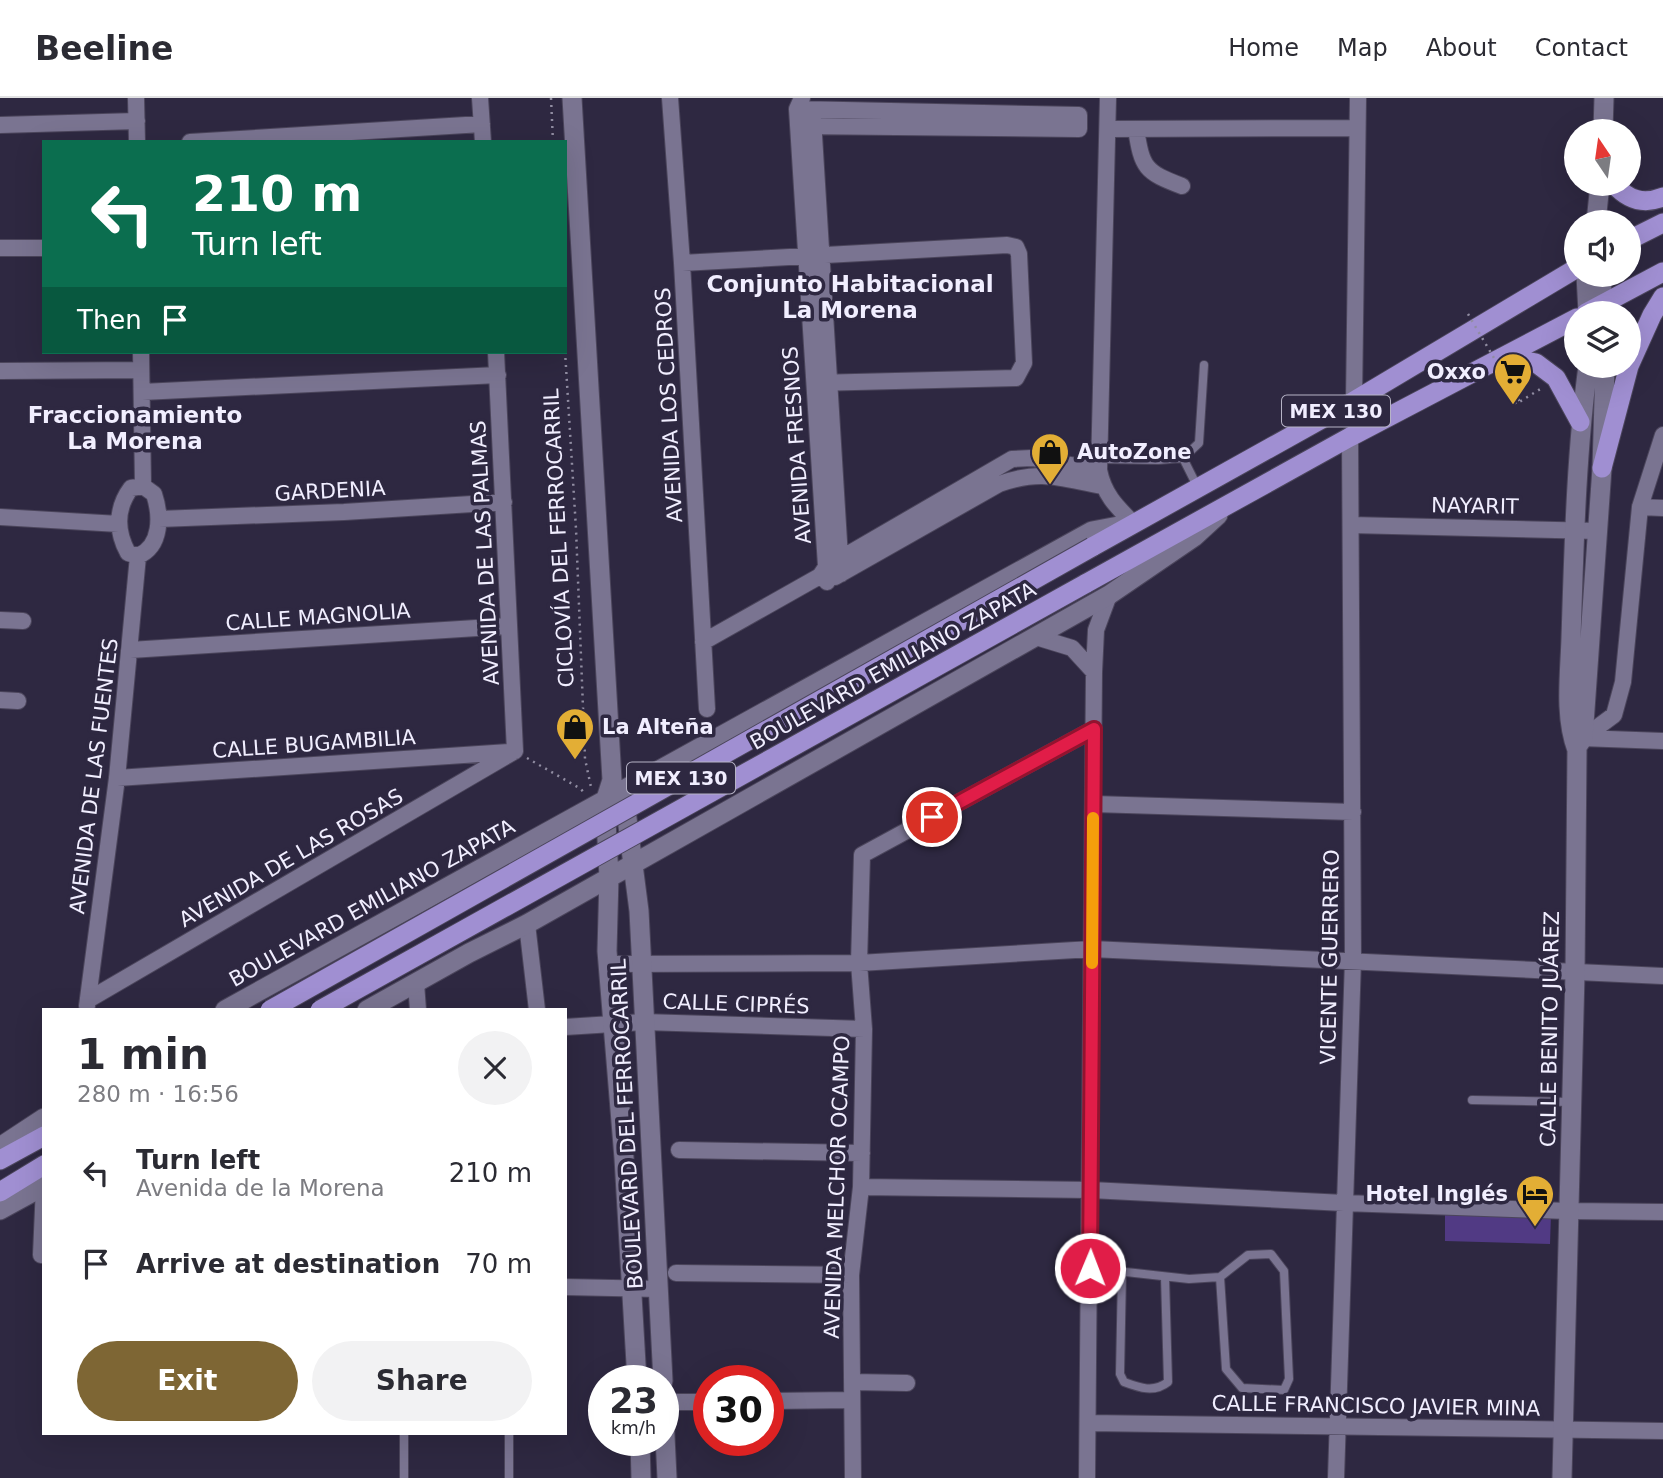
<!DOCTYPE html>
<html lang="en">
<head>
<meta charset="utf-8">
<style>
  :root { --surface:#fff; --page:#f2f2f3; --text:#2b2b33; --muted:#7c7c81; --line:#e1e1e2; --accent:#7e6634 }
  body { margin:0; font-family:"DejaVu Sans",sans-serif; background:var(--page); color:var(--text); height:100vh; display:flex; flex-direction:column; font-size:26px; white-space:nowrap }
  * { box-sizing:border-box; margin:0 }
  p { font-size:23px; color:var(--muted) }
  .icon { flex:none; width:38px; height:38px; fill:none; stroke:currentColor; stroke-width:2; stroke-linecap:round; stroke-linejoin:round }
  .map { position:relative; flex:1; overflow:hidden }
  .side { position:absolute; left:42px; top:910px; width:525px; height:427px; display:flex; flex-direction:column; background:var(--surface); border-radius:0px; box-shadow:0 7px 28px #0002 }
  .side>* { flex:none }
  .hud { position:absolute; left:42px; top:42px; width:525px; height:214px; border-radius:0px; box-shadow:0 7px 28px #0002; background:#0b6e4f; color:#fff; overflow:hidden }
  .needle { width:46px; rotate:347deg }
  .buttons { position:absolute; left:1564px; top:21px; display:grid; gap:14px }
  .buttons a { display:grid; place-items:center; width:77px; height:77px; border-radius:50%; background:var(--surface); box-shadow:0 7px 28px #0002; font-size:35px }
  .speed { position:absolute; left:588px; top:1267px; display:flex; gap:14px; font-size:35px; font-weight:700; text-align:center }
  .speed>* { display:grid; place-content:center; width:91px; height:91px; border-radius:50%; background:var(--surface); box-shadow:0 7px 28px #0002; line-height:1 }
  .speed small { font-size:18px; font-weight:400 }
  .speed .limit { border:10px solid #d22; background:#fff; color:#111 }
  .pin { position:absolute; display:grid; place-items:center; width:60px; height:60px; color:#fff; margin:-30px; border:4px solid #fff; border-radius:50%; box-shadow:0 2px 7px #0007 }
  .me { position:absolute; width:77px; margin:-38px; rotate:1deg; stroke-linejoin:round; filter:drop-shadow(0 0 5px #0008) }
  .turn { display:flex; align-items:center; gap:24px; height:147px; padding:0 35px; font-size:32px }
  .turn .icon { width:91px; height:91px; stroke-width:2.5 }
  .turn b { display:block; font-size:49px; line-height:60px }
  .then { display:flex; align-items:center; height:66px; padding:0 35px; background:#0003; gap:14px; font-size:26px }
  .round { display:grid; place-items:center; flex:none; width:74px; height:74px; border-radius:37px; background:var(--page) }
  .summary { display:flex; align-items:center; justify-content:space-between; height:119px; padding:0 35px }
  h1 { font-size:42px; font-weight:700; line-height:52px }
  .action { display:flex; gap:14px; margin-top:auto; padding:14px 35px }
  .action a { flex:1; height:80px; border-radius:42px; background:var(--accent); color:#fff; font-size:28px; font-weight:700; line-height:80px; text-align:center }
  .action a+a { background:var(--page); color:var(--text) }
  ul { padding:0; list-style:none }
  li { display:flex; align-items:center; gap:21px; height:91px; padding:0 35px }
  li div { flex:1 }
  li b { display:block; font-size:26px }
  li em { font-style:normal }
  header { display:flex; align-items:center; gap:42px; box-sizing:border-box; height:98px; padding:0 35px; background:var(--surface); border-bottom:2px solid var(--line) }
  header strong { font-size:33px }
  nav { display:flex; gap:38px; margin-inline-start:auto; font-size:24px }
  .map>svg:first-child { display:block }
  .building { fill:#513a84 }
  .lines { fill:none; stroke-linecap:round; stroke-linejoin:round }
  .service-casing { stroke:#4b455b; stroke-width:10 }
  .minor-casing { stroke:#4b455b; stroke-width:18 }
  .tertiary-casing { stroke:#4b455b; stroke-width:21 }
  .primary-casing { stroke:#4b455b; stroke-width:21 }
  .path { stroke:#918da2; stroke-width:2.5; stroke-dasharray:2 5; stroke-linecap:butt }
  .service { stroke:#7a7491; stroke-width:8 }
  .minor { stroke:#7a7491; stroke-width:16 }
  .tertiary { stroke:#7a7491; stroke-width:19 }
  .primary { stroke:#a08fd2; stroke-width:19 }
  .primary-bridge-casing { stroke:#4b455b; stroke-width:21; stroke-linecap:butt }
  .path-bridge { stroke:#918da2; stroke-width:2.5; stroke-dasharray:2 5; stroke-linecap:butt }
  .primary-bridge { stroke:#a08fd2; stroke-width:19 }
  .route-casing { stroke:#92132f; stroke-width:18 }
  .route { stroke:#e11d48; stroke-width:12 }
  .slow { stroke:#f59e0b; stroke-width:12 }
  .labels { text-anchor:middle; stroke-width:7; stroke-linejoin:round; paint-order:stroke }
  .shield { fill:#2e2841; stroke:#b6b3c6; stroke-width:2 }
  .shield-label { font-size:19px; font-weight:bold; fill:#f1eeff }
  .poi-label { font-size:21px; font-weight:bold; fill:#f1eeff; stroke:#2e2841; text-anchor:end }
  .street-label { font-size:21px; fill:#f1eeff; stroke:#2e2841 }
  .neighbourhood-label { font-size:23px; font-weight:bold; fill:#f1eeff; stroke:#2e2841 }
</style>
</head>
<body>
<header>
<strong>Beeline</strong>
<nav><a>Home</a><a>Map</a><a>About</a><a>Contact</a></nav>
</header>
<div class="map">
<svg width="1663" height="1380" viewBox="0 0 1663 1380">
  <rect width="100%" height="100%" fill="#2e2841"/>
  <path class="building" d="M1445 1115 1551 1116 1550 1146 1445 1143Z"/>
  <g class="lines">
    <defs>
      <path id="service" d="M1183 360 1197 388
        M1100 361 1158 362 1183 360 1199 345 1204 267
        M1472 1002 1571 1004
        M1090 1170 1189 1181 1220 1179 1248 1157 1271 1156 1284 1173 1289 1281 1284 1292 1242 1290 1226 1271 1220 1179
        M1122 1175 1120 1276 1124 1284C1140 1290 1154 1295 1168 1284L1165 1179
        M404 1335V1380
        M509 1380V1335"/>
      <path id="minor" d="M136 0 137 44
        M480 0 483 44
        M670 0 682 165 707 611
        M802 0 797 11 827 484
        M1108 0 1099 372C1104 397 1117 409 1134 426
        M797 11 1079 17V31L798 28
        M813 21 841 476
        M0 27 137 23
        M1108 31 1357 30
        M1136 31C1142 70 1145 74 1182 88
        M190 44 482 26
        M0 150H44
        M682 165 1007 147 1016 149 1019 156 1024 265 1016 280 815 285
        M141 254 143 388
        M496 254 515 653
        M0 273 141 272
        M142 294 498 277
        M1354 303 1358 0
        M143 388 154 396C161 417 162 448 138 458L128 455C116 433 116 410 131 390Z
        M1640 409 1663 410
        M0 419 119 426
        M159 421 344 414 504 404
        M1351 427 1598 433
        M835 479 999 386C1042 371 1059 380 1102 388
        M0 522 23 523
        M1036 539 1072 550 1094 574
        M703 544 820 478 826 469 1012 361 1032 360 1099 372
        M130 552 508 528
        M0 602 18 603
        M1581 640 1663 643
        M1583 640 1614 617 1623 584 1640 409 1663 337
        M117 680 509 654
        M1094 706 1353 714
        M527 826 537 912
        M608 866 859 865 1092 851 1663 878
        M416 885 418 912
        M88 902 515 653
        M87 908 117 680 138 458
        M565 929 644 924 864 931
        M679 1052 862 1055
        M44 1088 41 1157H44
        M861 1089 1091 1092 1344 1105 1568 1113 1663 1114
        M676 1175 851 1177
        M565 1189 659 1191
        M852 1284 907 1285
        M768 1303 852 1302
        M663 1304H709
        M1088 1325 1663 1333
        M853 1380 851 1177 861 1089 864 931 859 865 862 757 1094 631
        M1087 1380 1094 574 1096 532 1109 497
        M1336 1380 1353 862 1350 339"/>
      <path id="tertiary" d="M572 0 612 682 605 704 609 779 607 853 624 1060 637 1283
        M1603 33 1604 0
        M1596 124 1600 86
        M1586 177 1588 215
        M1601 177 1603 215
        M1579 646 1583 640 1602 370 1605 268
        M624 697 639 813 663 1283
        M225 912 1092 433 1129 426
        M367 912 469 855 527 826 1109 497 1194 439 1218 417
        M0 1049 44 1020
        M0 1112 44 1088
        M663 1296 667 1380
        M640 1342 641 1380
        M1562 1380 1575 876 1577 652C1564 618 1570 575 1571 540 1574 449 1576 358 1588 268"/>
      <path id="primary" d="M1614 86C1628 102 1643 107 1663 99
        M1629 142 1663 125
        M1586 215 1663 174
        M1505 259 1536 265 1556 280 1580 324
        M1629 268 1652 217 1663 199
        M1602 370 1629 268
        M1092 449 1354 303 1577 170
        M1085 486 1350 339 1577 220
        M0 1062 44 1038
        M0 1094 44 1067"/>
    </defs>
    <use href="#service" class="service-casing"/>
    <use href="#minor" class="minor-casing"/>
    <use href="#tertiary" class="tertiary-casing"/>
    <use href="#primary" class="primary-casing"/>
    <path class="path" d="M551 0 553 44
      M565 253 576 431 585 661 591 689
      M1504 277 1520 304
      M1501 280 1516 306 1542 290
      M527 660 581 691 584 695"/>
    <use href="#service" class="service"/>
    <use href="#minor" class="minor"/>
    <use href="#tertiary" class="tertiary"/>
    <use href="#primary" class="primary"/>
    <defs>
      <path id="primary-bridge" d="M270 912 1092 449
        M320 912 1085 486"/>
    </defs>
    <use href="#primary-bridge" class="primary-bridge-casing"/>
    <path class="path-bridge" d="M1468 216 1504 277"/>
    <use href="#primary-bridge" class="primary-bridge"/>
  </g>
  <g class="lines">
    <defs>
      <path id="route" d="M932 719 1094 631 1090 1170"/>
    </defs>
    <use href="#route" class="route-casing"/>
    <use href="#route" class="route"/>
    <path class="slow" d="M1092 865 1093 720"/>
  </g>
  <defs>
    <symbol id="supermarket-pin" viewBox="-11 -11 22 30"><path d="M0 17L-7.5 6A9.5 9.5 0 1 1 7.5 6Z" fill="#e3ae35" stroke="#2e2841"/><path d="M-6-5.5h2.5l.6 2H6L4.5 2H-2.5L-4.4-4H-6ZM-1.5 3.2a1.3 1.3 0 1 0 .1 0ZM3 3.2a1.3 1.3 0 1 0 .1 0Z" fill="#111"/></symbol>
    <symbol id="shop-pin" viewBox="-11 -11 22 30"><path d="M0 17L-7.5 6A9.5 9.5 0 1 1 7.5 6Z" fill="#e3ae35" stroke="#2e2841"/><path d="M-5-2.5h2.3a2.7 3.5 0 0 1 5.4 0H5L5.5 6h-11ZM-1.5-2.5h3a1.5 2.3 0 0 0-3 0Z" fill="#111"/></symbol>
    <symbol id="hotel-pin" viewBox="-11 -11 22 30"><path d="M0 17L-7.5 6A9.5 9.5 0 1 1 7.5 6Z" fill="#e3ae35" stroke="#2e2841"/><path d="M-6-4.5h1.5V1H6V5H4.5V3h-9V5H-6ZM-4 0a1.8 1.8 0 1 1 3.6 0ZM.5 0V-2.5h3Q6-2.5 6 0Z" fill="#111"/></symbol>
  </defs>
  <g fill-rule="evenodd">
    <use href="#supermarket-pin" x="1491" y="252" width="44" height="60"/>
    <use href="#shop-pin" x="1028" y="332" width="44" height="60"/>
    <use href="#shop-pin" x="553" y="607" width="44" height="60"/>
    <use href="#hotel-pin" x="1513" y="1074" width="44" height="60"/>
  </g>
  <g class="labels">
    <g class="shield">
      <rect x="1282" y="297.5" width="108" height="31" rx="5"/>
      <rect x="627" y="664.5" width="108" height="31" rx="5"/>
    </g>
    <g class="shield-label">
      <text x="1336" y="320">MEX 130</text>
      <text x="681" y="687">MEX 130</text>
    </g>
    <g class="poi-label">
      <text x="1486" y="281">Oxxo</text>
      <text x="1077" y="361" text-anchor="start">AutoZone</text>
      <text x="602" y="636" text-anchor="start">La Alteña</text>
      <text x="1508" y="1103">Hotel Inglés</text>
    </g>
    <g class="street-label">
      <text transform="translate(669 307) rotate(-93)" y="7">AVENIDA LOS CEDROS</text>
      <text transform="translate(797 347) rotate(-94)" y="7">AVENIDA FRESNOS</text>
      <text transform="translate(330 393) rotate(-3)" y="7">GARDENIA</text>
      <text transform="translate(1475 408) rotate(1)" y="7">NAYARIT</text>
      <text transform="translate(559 440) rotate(-93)" y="7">CICLOVÍA DEL FERROCARRIL</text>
      <text transform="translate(485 455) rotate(-93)" y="7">AVENIDA DE LAS PALMAS</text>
      <text transform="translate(318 519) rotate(-4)" y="7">CALLE MAGNOLIA</text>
      <text transform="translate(893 568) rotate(-29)" y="7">BOULEVARD EMILIANO ZAPATA</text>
      <text transform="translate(314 646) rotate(-4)" y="7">CALLE BUGAMBILIA</text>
      <text transform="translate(94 678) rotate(-83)" y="7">AVENIDA DE LAS FUENTES</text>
      <text transform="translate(291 760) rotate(-30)" y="7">AVENIDA DE LAS ROSAS</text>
      <text transform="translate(372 805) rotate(-29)" y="7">BOULEVARD EMILIANO ZAPATA</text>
      <text transform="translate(1330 859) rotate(-89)" y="7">VICENTE GUERRERO</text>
      <text transform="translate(736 906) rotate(2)" y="7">CALLE CIPRÉS</text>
      <text transform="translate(1550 931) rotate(-89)" y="7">CALLE BENITO JUÁREZ</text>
      <text transform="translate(627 1026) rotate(-93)" y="7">BOULEVARD DEL FERROCARRIL</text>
      <text transform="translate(837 1089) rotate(-88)" y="7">AVENIDA MELCHOR OCAMPO</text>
      <text transform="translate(1376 1308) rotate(1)" y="7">CALLE FRANCISCO JAVIER MINA</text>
    </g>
    <g class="neighbourhood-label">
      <text x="850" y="194">Conjunto Habitacional<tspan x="850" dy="26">La Morena</tspan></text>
      <text x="135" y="325">Fraccionamiento<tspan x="135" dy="26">La Morena</tspan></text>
    </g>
  </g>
</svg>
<div class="buttons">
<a><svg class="needle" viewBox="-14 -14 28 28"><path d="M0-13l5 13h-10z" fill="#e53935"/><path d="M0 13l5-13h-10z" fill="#7c7c81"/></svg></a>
<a><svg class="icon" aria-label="sound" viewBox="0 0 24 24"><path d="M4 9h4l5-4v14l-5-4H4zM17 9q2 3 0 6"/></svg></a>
<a><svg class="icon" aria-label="layers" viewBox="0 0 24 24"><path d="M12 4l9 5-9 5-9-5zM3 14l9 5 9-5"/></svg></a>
</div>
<div class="speed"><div>23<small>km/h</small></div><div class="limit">30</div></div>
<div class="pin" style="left:932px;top:719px;background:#d93025"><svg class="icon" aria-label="arrive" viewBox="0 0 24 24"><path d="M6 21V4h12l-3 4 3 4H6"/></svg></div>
<svg class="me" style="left:1090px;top:1170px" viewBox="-20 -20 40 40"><circle r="17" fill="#e11d48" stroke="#fff" stroke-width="3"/><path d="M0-11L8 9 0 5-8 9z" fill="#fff"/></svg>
<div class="hud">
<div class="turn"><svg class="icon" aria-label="left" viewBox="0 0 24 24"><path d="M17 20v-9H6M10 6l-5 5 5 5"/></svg><div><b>210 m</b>Turn left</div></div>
<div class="then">Then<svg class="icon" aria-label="arrive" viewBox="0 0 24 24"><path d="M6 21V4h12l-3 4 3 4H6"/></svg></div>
</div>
<section class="side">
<div class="summary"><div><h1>1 min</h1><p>280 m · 16:56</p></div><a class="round"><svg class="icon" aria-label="close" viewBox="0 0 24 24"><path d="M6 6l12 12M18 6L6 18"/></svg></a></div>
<ul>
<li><svg class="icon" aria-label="left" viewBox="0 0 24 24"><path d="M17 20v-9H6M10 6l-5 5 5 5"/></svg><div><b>Turn left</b><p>Avenida de la Morena</p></div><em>210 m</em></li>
<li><svg class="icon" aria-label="arrive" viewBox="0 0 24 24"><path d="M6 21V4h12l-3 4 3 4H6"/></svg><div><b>Arrive at destination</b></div><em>70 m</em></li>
</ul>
<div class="action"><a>Exit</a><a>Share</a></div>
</section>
</div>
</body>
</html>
